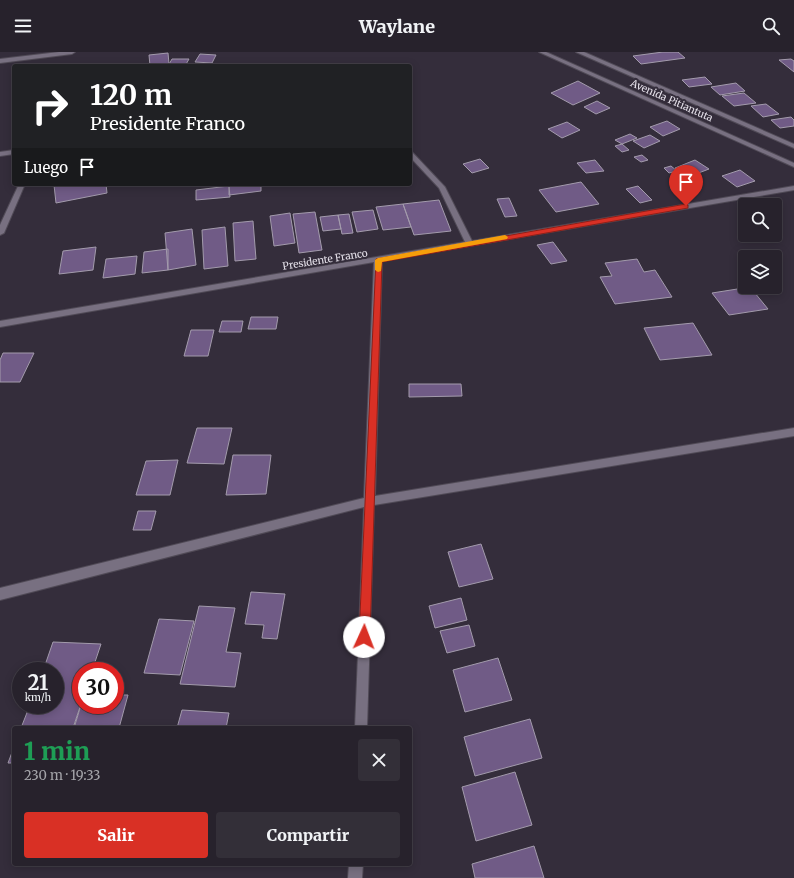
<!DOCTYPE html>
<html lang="es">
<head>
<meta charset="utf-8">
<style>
  :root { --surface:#27222c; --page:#332f38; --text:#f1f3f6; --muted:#a4a4a9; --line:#433f48; --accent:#d93025 }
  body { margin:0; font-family:Merriweather,serif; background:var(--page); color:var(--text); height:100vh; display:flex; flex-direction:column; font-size:15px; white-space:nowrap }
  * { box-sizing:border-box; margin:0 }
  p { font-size:13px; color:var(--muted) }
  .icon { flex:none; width:22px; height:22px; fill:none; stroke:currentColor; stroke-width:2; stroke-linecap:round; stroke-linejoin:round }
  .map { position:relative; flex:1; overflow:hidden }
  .details { position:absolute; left:12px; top:674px; width:400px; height:140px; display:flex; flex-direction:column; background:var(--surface); border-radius:4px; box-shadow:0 2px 10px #0003,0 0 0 1px var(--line) }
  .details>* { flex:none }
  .top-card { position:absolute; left:12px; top:12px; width:400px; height:122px; border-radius:4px; box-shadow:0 2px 10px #0003,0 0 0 1px var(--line); background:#202124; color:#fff; overflow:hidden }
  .buttons { position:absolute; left:738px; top:146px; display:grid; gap:8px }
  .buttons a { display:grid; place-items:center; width:44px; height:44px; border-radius:4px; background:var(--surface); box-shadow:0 2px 10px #0003,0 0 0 1px var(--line); font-size:20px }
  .speed { position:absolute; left:12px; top:610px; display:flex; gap:8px; font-size:20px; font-weight:700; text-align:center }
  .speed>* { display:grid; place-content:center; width:52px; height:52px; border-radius:50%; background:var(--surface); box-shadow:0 2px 10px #0003,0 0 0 1px var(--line); line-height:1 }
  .speed small { font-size:10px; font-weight:400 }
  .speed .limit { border:6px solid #d22; background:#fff; color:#111 }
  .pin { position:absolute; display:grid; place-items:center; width:34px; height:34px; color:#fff; margin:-41px -17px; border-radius:50% 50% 50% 0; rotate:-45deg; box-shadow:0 0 4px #0007 }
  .pin .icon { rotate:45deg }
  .me { position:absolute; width:44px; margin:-22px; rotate:2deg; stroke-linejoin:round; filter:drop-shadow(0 0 3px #0008) }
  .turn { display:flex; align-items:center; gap:14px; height:84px; padding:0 12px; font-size:18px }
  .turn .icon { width:52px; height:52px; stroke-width:2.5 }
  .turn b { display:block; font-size:28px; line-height:34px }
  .then { display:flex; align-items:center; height:38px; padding:0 12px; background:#0003; gap:8px; font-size:15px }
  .round { display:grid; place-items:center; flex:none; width:42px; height:42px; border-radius:4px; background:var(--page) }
  .summary { display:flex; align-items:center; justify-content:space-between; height:68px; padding:0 12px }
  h1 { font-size:24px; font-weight:800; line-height:30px; color:#1e9e55 }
  .action { display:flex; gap:8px; margin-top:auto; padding:8px 12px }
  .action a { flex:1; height:46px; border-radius:4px; background:var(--accent); color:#fff; font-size:16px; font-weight:800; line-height:46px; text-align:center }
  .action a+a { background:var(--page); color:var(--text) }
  header { display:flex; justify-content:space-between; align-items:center; height:52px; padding:0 12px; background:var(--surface); font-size:18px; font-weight:800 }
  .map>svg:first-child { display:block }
  .building { fill:#705b86; stroke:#a39bac }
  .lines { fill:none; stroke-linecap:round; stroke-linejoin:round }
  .minor-casing { stroke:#504a56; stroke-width:2 }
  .minor { fill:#787081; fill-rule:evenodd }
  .route { fill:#d93025; stroke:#8d1f18 }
  .slow { fill:#f59e0b }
  .labels { text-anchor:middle; stroke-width:4; stroke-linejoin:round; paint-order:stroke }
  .far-street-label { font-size:10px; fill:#e5e1ea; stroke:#342d3b }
</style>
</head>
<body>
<header><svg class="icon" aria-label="menu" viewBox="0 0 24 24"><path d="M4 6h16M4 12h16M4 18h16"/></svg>Waylane<svg class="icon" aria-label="search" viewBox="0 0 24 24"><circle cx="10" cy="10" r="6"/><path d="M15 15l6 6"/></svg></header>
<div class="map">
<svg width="794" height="826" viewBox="0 0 794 826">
  <rect width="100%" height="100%" fill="#342d3b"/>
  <path class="building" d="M663 0H678L685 6 641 12 633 4Z
    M168 1 169 12 150 14 149 3Z
    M200 2 216 3 212 11 195 10Z
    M172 7H189L185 14H168Z
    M791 7 794 9V20L779 8Z
    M94 12H113L111 14H92Z
    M705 25 712 32 689 35 682 28Z
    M578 29 600 41 573 53 551 41Z
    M736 31 745 39 720 43 711 35Z
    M744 41 756 51 734 54 722 44Z
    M597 49 610 56 596 62 584 55Z
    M766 52 779 62 763 65 751 54Z
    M791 65 794 68V74L780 76 771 68Z
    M667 69 680 77 663 84 650 75Z
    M567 70 580 78 562 86 548 77Z
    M630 82 637 86 622 92 615 88Z
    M650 83 660 89 644 96 633 89Z
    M622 92 629 98 622 100 615 94Z
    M642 103 648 108 641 110 634 105Z
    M480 107 489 116 472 121 463 112Z
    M595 108 604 119 586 121 577 111Z
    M695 108 709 117 688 125 675 116Z
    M671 114 677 119 669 121 664 116Z
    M740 118 755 129 737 135 722 124Z
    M581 130 599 152 556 160 539 138Z
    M59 132H106L107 141 56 151 54 133Z
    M245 132H261V139L229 143V134Z
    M229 134 230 145 196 148V138Z
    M638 134 652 148 640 151 626 137Z
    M509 146 517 164 505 165 497 147Z
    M439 148 451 179 414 183 403 152Z
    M403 152 411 175 383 178 376 155Z
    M373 158 378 177 357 180 352 160Z
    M315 160 322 198 299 201 293 162Z
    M290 161 295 191 274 194 270 164Z
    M349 162 353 181 342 182 338 163Z
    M338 163 341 177 323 179 320 165Z
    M253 169 256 207 235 209 233 171Z
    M225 175 228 214 204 217 202 178Z
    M192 177 196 213 168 218 165 181Z
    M553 190 567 209 551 212 537 193Z
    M96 195 93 218 59 222 63 199Z
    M168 197V218L142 221 144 200Z
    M137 204 135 222 103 226 106 207Z
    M637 207 644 220 655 218 672 245 615 252 600 225 612 224 605 211Z
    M750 235 768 257 729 263 712 241Z
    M251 265H278L276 277H248Z
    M222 269H243L241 280H219Z
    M693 271 712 303 660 308 644 276Z
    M191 278H214L208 304H184Z
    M3 301H34L20 330H0V308Z
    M409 332H461L462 344 409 345Z
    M197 376H232L224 412 187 411Z
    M233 403H271L266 442 226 443Z
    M178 408 170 443H136L146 409Z
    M138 459H156L151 478H133Z
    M481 492 493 527 459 535 448 500Z
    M251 540 285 542 277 587 262 586 264 573 245 572Z
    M461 546 467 568 435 576 429 554Z
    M199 554 235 556 226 600 241 601 235 635 180 632Z
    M159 567 194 569 180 623 144 621Z
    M469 573 475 594 447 601 440 579Z
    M53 590 101 592 92 619H81V652L73 676H21L30 653H55V619H43Z
    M498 606 512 648 465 660 453 618Z
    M115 643H128L119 676H74L81 653H115Z
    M182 658 229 661 226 676H177Z
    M530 667 542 706 475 724 464 685Z
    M14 695V711H8Z
    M515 720 532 773 476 789 462 735Z
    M534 794 544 826H475L472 812Z"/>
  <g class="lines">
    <defs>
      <path id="minor" d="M59 0H75L72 2 0 11V7Z
        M539 0H546L794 111V115Z
        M576 0H584L794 92V96Z
        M14 98V102L0 104V100Z
        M410 99 412 100 445 135 472 189 794 134V138L382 209 375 444 794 376V384L374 453 367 676H355L364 455 0 548V536L364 446 374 210 0 275V269L465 190 439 136 410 105Z
        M19 132H25L4 181 0 183V173Z
        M349 812H363L362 826H348Z"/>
    </defs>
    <use href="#minor" class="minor-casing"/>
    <use href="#minor" class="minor"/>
  </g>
  <path class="route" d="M686 152 688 153V156L382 210 370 585 368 589 364 591 360 589 359 585 376 207Z"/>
  <path class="slow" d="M505 183 508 185 507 187 382 210 381 219 378 220 375 218V208L378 206Z"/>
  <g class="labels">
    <g class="far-street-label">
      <text transform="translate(672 48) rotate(24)" y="4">Avenida Pitiantuta</text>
      <text transform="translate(325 207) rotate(-9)" y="4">Presidente Franco</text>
    </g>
  </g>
</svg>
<div class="buttons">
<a><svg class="icon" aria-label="search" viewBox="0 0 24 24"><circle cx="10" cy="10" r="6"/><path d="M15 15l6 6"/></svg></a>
<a><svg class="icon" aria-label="layers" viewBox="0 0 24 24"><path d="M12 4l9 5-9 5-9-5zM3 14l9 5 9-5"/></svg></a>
</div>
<div class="speed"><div>21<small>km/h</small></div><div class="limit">30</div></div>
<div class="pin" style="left:686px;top:154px;background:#d93025"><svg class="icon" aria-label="arrive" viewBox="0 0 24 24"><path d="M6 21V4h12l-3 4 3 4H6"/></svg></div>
<svg class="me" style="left:364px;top:585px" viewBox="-20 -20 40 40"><circle r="19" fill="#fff"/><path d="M0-13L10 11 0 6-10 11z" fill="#d93025"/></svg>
<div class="top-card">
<div class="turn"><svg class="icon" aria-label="right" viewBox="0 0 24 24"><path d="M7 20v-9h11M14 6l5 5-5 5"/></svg><div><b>120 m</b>Presidente Franco</div></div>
<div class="then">Luego<svg class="icon" aria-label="arrive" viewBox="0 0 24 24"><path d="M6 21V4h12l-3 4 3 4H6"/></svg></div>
</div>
<section class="details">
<div class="summary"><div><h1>1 min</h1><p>230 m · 19:33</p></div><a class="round"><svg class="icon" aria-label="close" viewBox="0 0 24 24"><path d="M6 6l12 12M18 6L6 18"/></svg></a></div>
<div class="action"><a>Salir</a><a>Compartir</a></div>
</section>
</div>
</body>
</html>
